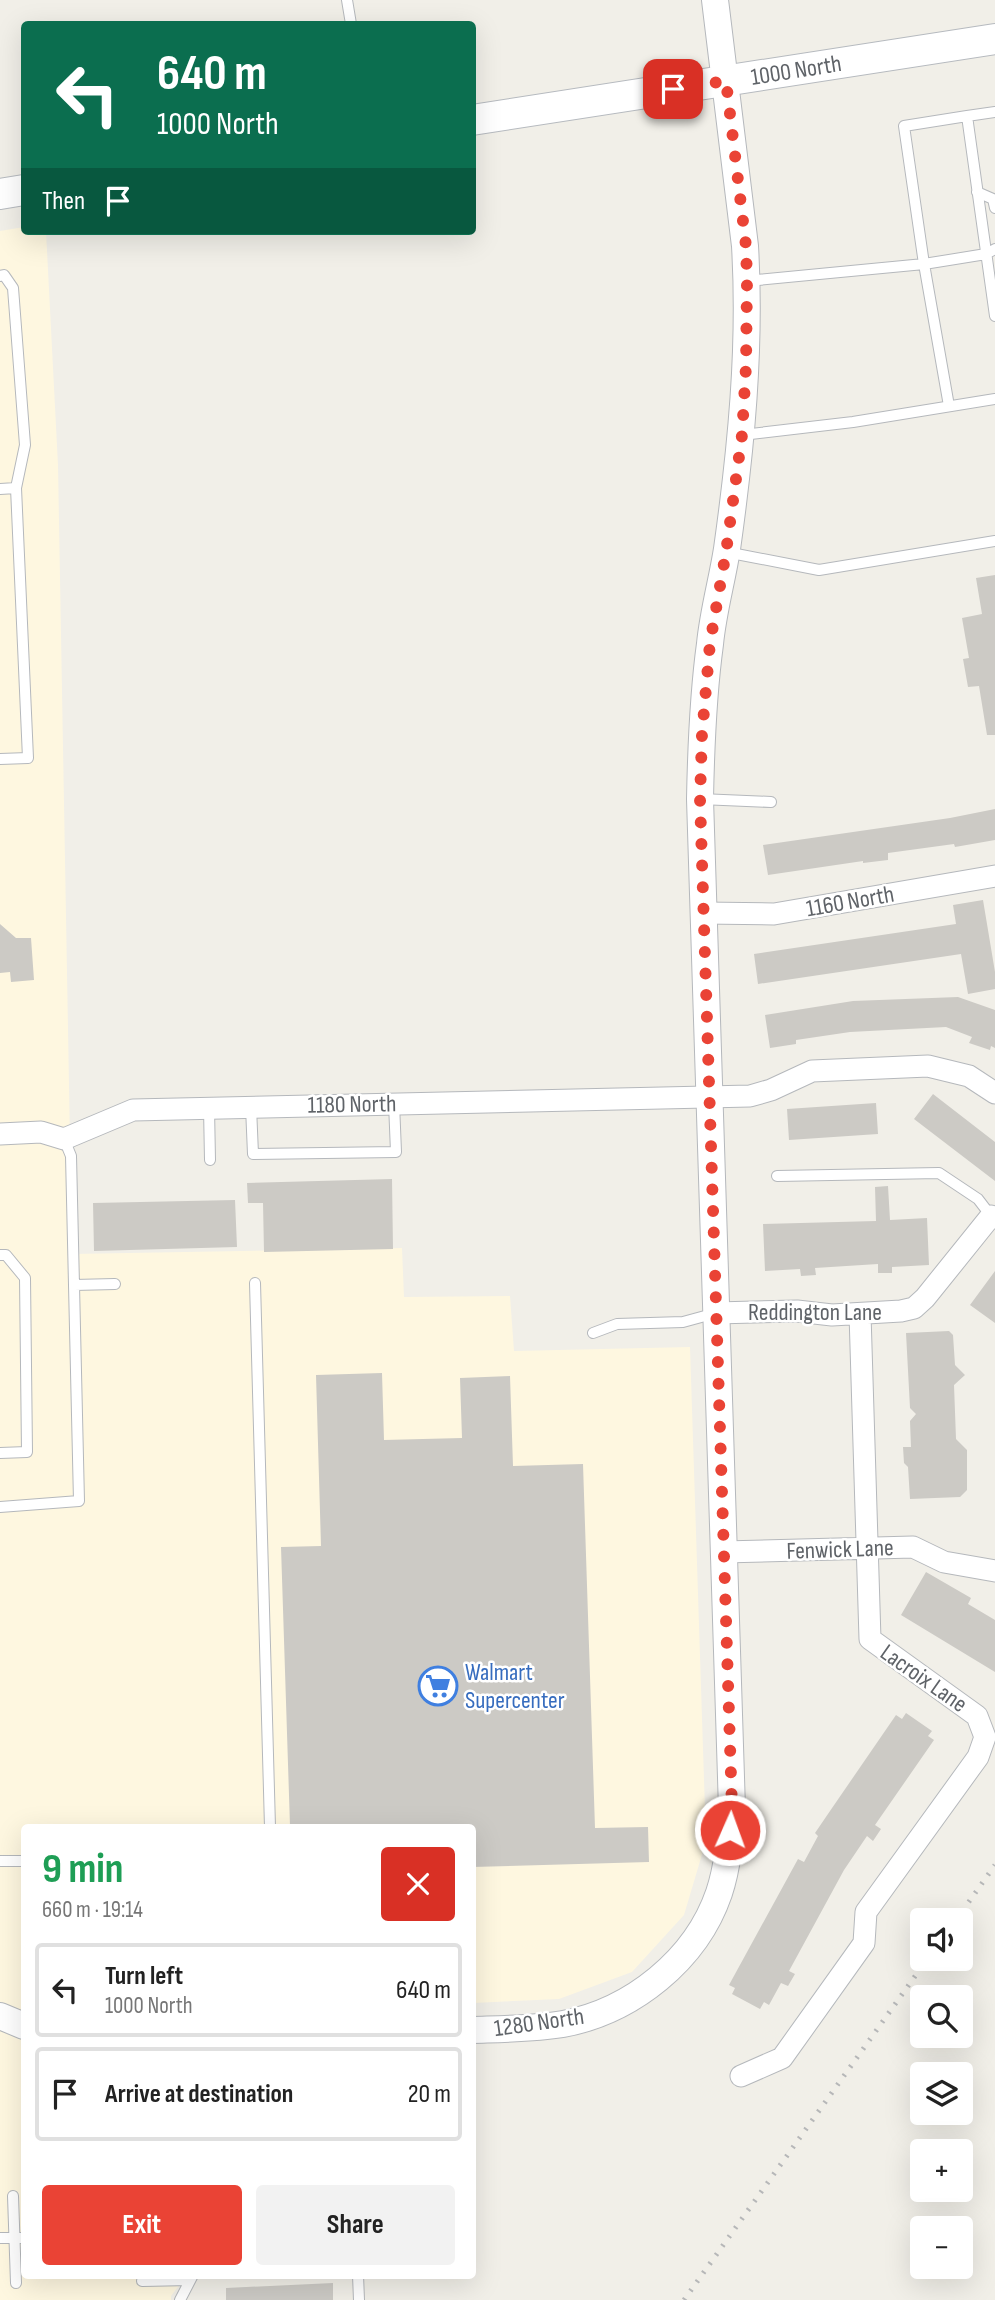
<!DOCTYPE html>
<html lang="en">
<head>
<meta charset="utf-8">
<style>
  :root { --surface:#fff; --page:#f2f2f2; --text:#222; --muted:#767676; --line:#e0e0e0; --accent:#ea4335 }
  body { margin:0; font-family:"Sofia Sans Condensed",sans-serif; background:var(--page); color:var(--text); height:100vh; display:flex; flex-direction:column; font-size:26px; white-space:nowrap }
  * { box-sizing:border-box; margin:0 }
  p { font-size:23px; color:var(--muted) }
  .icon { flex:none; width:38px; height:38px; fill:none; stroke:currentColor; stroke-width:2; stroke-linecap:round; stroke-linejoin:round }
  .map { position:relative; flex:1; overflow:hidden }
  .drawer { position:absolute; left:21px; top:1824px; width:455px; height:455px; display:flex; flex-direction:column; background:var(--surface); border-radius:7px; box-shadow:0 7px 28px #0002 }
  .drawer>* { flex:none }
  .guide { position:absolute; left:21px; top:21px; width:455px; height:214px; border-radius:7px; box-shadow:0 7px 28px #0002; background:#0b6e4f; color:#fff; overflow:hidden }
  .fabs { position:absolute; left:910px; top:1908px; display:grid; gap:14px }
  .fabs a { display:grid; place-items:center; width:63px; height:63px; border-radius:7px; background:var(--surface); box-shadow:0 7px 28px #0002; font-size:35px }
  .pin { position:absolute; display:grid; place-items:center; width:60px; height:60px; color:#fff; margin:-30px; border-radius:14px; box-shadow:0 4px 10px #0006 }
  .me { position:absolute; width:77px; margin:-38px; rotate:2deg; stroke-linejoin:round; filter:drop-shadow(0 0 5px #0008) }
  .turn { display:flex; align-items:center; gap:24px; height:147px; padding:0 21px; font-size:32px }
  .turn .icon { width:91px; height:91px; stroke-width:2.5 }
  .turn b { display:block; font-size:49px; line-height:60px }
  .then { display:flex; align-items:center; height:66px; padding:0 21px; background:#0003; gap:14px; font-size:26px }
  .round { display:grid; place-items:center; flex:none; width:74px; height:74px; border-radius:7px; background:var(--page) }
  .head { display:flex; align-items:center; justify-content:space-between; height:119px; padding:0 21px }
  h1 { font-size:42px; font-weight:700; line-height:52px; color:#1e9e55 }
  .button { display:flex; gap:14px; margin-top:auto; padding:14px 21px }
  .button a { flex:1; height:80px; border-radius:7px; background:var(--accent); color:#fff; font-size:28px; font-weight:700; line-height:80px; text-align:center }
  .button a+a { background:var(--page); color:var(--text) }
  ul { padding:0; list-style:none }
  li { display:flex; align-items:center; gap:21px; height:94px; margin:0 14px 10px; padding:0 7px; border:4px solid var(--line); border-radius:7px }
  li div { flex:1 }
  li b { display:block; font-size:26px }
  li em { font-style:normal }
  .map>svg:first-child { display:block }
  .commercial { fill:#fef7e0 }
  .building { fill:#cccac5 }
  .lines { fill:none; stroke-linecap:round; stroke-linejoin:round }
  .service-casing { stroke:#b5b8bc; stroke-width:12 }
  .minor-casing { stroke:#b5b8bc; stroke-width:23 }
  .tertiary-casing { stroke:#b5b8bc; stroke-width:28 }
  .secondary-casing { stroke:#b6babf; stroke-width:32 }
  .service { stroke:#fff; stroke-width:10 }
  .minor { stroke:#fff; stroke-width:21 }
  .tertiary { stroke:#fff; stroke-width:26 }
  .secondary { stroke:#fff; stroke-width:30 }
  .rail { stroke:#b6b7b8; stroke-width:5; stroke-dasharray:2 9; stroke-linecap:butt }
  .route { stroke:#ea4335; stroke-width:12; stroke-dasharray:0 21.6 }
  .labels { text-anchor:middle; stroke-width:5; stroke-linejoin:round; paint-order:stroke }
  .street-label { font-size:24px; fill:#5f6368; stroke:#fff }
  .shop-label { font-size:24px; fill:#366cbe; stroke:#fff; text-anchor:start }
</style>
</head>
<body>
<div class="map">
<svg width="995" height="2300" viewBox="0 0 995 2300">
  <rect width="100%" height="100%" fill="#f1efe8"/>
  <path class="commercial" d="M24 227V231H46L58 465 72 1254 402 1248 404 1297 510 1296 514 1351 690 1347 706 1841 684 1915 632 1972 559 1999 473 2003 472 1827H24V2275H187L171 2296V2300H0V231Z"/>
  <path class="building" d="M995 575V735H987L979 686 968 687 963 659 969 658 962 618 982 614 976 578Z
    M995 809V840L955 847 954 844 888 853V860L863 863V861L768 875 763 845 950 818Z
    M983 900 995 972V989L968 994 961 954 758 984 754 954 956 924 953 905Z
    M0 924 16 938H31L34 980 11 982 10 972 0 973Z
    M958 997 995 1010V1048L991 1046 990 1050 969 1043 972 1037 946 1027 850 1032 796 1040V1044L770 1048 765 1015 853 1001Z
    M933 1094 995 1142V1181L914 1119Z
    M876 1103 878 1134 789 1140 787 1109Z
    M392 1179 393 1249 264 1252 263 1203H248L247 1183Z
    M888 1186 890 1220 927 1218 929 1265 892 1267V1273H878V1264L815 1268 816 1275 801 1276 800 1269 765 1271 763 1224 876 1221 875 1187Z
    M235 1200 237 1247 94 1251 93 1203Z
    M995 1271V1323L970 1305Z
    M949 1331 953 1335 955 1365 965 1375 954 1385 956 1439 967 1450V1490L960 1497 910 1499 908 1467 904 1463 903 1447H911L910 1421 916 1414 910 1408 906 1333Z
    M382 1373 384 1440 462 1438 460 1378 510 1376 513 1466 583 1464 595 1828 648 1827 649 1862 472 1867V1827L290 1826 281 1547 321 1546 316 1375Z
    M926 1572 971 1598 968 1604 995 1620V1672L901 1615Z
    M906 1713 932 1731 928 1736 934 1740 875 1825 881 1829 873 1841 867 1836 844 1870 789 1971 795 1974 788 1986 781 1983 769 2005 764 2002 760 2009 732 1994 735 1988 729 1985 798 1859 804 1862 818 1836 815 1833 830 1811 896 1715 902 1719Z
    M333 2283V2300H226V2288Z"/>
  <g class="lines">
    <defs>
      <path id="service" d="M347 0 351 24
        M995 112 967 116 995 316
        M977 192 993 199 995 208
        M0 276 4 275 13 288 25 445 16 488
        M747 281 924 264 986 254 995 249
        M949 406 924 264 904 126 967 116
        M742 435 853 422 995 399
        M0 489 16 488 28 758 0 759
        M726 552 819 570 995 541
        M700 799 771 802
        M251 1107 253 1154 396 1152 394 1103
        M209 1108 210 1160
        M777 1176 939 1173 978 1199 991 1216
        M0 1255H6L25 1278 27 1452 0 1453
        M255 1283 270 1827
        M74 1285 115 1284
        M593 1333 617 1324 683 1322 716 1313
        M0 1507 79 1501 71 1156 64 1139
        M0 1861H24
        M13 2196 16 2283
        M0 2238H24
        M358 2275 359 2300
        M142 2281 190 2280
        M180 2300 193 2275"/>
      <path id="minor" d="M703 913 774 914 995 876
        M0 1134 41 1132 64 1139 133 1110 750 1096 771 1090 812 1071 928 1066 969 1076 995 1093
        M716 1313 797 1311 832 1315 901 1311 914 1308 925 1298 991 1216 995 1218
        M723 1552 913 1547 944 1562 995 1571
        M741 2076 782 2058 864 1943 866 1912 978 1757 985 1737 977 1716 870 1639 860 1314"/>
      <path id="tertiary" d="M0 2016 24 2026
        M472 2030C503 2029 533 2029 563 2024 632 2011 696 1960 719 1893 728 1866 730 1837 732 1809L700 799C701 747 703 695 710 644 713 612 722 581 727 549 741 449 751 348 745 246L715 0"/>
      <path id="secondary" d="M472 120 995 39
        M0 194 24 190"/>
    </defs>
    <use href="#service" class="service-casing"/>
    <use href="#minor" class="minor-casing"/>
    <use href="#tertiary" class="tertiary-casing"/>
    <use href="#secondary" class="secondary-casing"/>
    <use href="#service" class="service"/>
    <use href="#minor" class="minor"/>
    <use href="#tertiary" class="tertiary"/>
    <use href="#secondary" class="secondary"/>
    <path class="rail" d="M956 1920 995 1865
      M684 2300 928 1958"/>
  </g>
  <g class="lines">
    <path class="route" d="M673 89 726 81 746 246 747 281 746 366 742 435 726 552 710 643 702 734 700 799 732 1808 730 1830"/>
  </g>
  <defs>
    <symbol id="supermarket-ring" viewBox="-11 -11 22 22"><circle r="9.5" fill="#fff" stroke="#3f7fe0" stroke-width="1.5"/><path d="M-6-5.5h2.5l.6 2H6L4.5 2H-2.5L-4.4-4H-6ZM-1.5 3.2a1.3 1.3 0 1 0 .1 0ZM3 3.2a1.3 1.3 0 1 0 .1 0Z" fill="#3f7fe0"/></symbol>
  </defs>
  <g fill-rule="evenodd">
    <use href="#supermarket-ring" x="416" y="1664" width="44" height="44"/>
  </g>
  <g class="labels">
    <g class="street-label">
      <text transform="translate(796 70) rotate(-9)" y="8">1000 North</text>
      <text transform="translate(850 901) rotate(-10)" y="8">1160 North</text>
      <text transform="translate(352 1104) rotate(-1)" y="8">1180 North</text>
      <text x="815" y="1320">Reddington Lane</text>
      <text transform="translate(840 1549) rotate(-2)" y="8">Fenwick Lane</text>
      <text transform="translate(924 1678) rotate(35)" y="8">Lacroix Lane</text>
      <text transform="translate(539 2022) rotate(-8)" y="8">1280 North</text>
    </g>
    <g class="shop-label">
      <text x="465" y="1680">Walmart<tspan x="465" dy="28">Supercenter</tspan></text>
    </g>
  </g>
</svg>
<div class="fabs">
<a><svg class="icon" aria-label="sound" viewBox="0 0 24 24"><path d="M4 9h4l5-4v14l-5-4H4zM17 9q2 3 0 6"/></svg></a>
<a><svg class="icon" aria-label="search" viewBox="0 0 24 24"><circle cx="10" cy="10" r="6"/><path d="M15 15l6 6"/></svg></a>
<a><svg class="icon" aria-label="layers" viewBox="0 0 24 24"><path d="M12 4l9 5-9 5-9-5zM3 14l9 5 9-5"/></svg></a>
<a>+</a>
<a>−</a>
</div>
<div class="pin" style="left:673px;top:89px;background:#d93025"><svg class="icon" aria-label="arrive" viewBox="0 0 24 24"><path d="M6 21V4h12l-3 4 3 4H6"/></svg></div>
<svg class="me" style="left:730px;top:1830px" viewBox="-20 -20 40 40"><circle r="17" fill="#ea4335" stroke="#fff" stroke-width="3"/><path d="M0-11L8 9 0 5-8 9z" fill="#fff"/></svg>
<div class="guide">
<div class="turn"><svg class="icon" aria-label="left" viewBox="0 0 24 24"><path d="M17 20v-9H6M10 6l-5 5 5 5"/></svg><div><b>640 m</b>1000 North</div></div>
<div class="then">Then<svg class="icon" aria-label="arrive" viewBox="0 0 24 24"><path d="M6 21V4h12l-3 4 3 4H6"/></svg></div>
</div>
<section class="drawer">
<div class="head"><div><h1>9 min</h1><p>660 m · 19:14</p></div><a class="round" style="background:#d93025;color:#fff"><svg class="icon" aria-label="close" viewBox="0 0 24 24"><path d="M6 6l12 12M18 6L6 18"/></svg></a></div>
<ul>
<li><svg class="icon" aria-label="left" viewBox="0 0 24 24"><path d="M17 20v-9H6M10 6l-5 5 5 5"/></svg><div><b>Turn left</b><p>1000 North</p></div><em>640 m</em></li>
<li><svg class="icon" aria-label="arrive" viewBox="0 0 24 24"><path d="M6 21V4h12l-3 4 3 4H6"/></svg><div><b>Arrive at destination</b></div><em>20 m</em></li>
</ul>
<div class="button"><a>Exit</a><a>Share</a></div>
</section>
</div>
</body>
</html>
